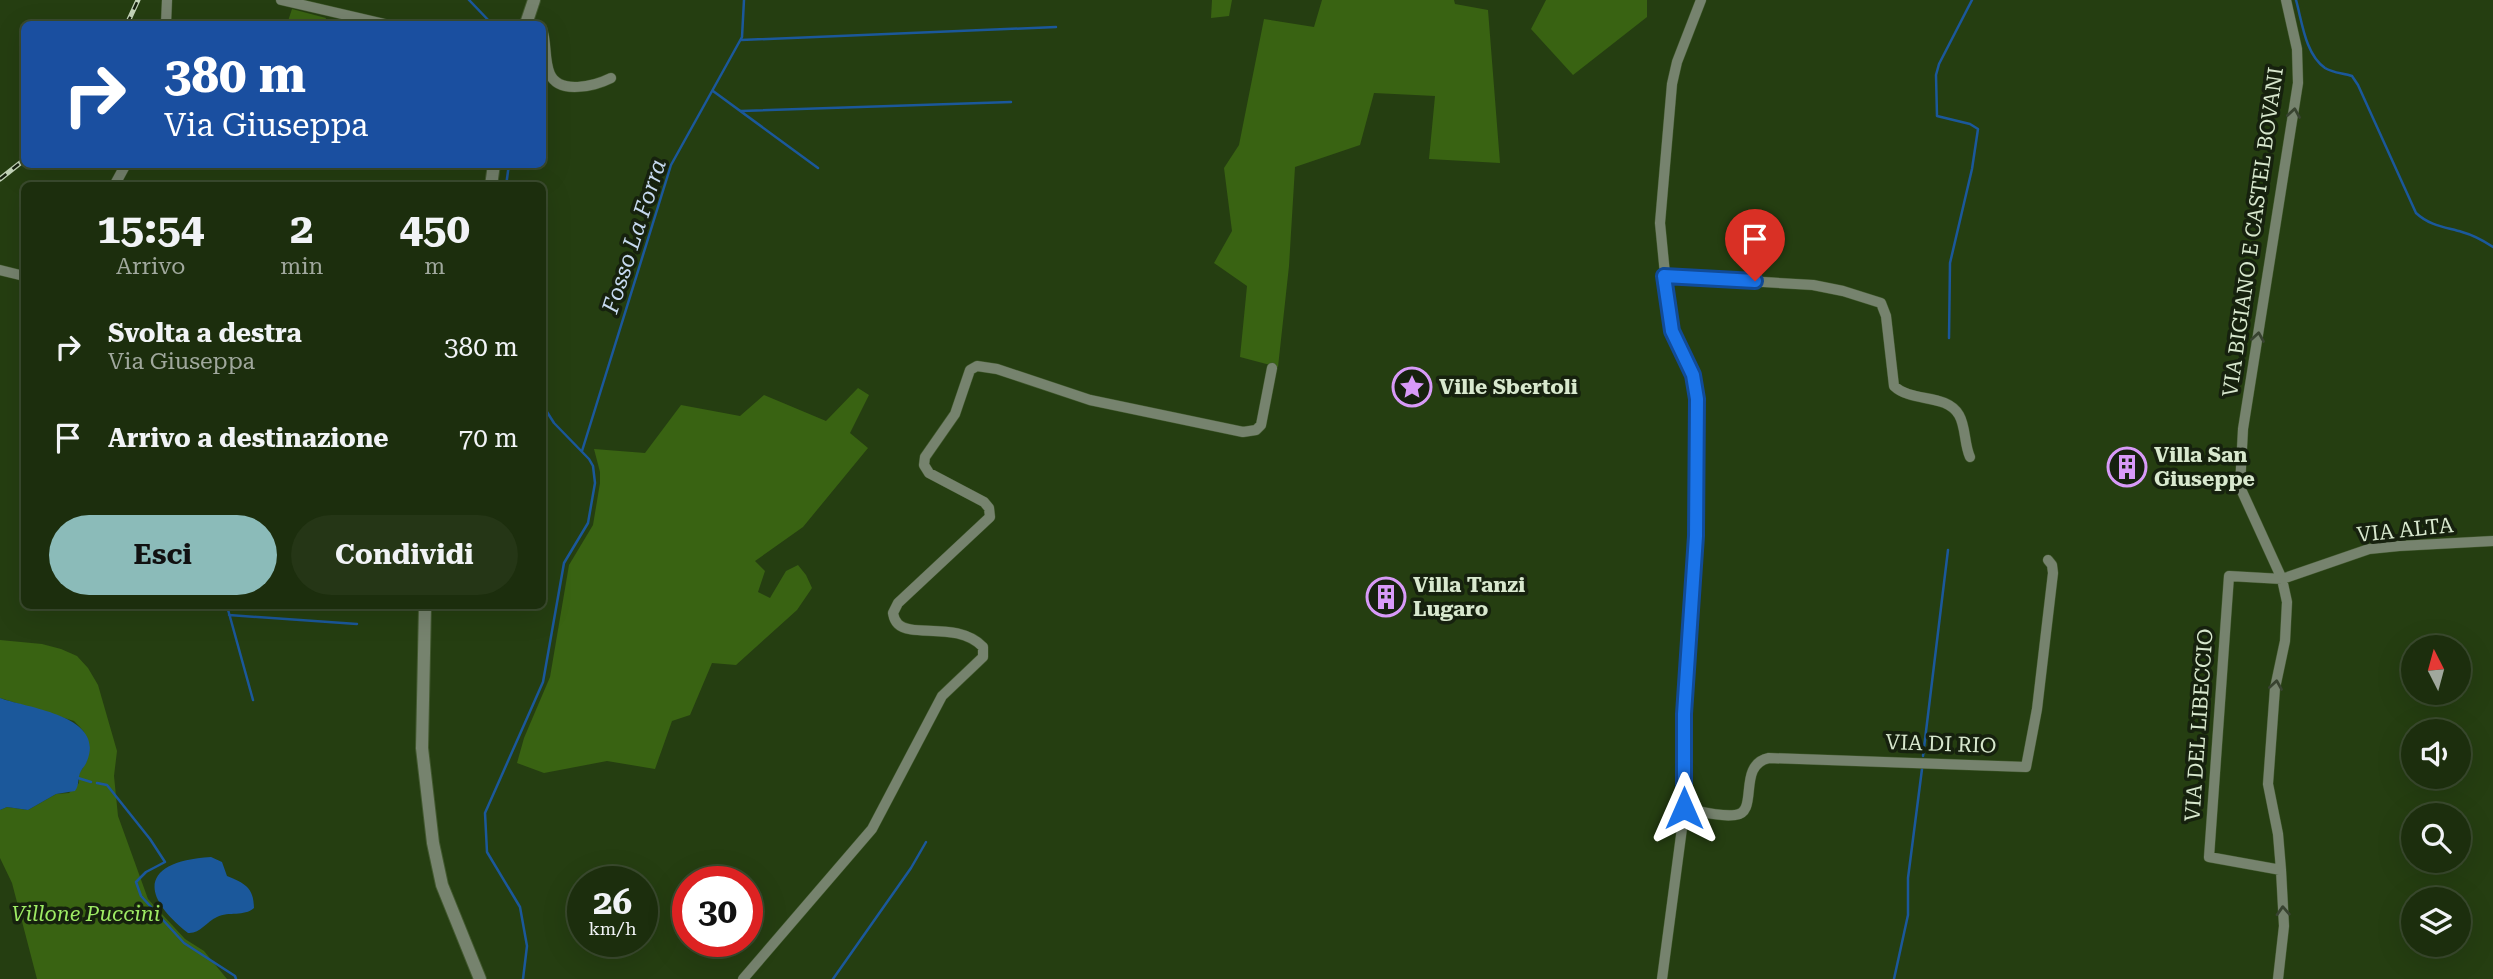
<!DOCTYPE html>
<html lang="it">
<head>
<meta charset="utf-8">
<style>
  :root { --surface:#1c2e0d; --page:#253616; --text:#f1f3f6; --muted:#a0a89d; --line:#3a4a2e; --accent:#8bbbb9 }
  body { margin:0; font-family:"Roboto Serif",serif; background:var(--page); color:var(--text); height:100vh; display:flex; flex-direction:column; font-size:26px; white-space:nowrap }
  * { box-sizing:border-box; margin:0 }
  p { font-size:23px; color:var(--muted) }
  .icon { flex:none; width:38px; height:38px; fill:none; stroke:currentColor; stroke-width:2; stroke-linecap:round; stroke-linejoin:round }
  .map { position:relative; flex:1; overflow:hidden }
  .sheet { position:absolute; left:21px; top:182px; width:525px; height:427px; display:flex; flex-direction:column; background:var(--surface); border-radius:10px; box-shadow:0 7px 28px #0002,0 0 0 2px var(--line) }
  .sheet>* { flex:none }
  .top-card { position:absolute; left:21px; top:21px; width:525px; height:147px; border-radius:10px; box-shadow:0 7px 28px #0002,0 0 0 2px var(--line); background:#1a4fa0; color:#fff; overflow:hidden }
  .needle { width:46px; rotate:354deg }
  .controls { position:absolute; left:2401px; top:635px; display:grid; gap:14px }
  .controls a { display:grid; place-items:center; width:70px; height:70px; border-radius:50%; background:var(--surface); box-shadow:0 7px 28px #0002,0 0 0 2px var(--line); font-size:35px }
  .speed { position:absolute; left:567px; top:866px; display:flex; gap:14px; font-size:35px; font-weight:700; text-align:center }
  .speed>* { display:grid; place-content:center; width:91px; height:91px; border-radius:50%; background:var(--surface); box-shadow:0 7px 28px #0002,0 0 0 2px var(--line); line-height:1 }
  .speed small { font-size:18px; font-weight:400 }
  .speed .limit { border:10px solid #d22; background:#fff; color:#111 }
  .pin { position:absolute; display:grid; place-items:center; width:60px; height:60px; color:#fff; margin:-72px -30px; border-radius:50% 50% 50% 0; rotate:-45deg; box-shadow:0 0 7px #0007 }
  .pin .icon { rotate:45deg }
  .me { position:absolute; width:77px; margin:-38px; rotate:0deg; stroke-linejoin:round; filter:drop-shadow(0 0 5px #0008) }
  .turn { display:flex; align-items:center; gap:24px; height:147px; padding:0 28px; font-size:32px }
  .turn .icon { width:91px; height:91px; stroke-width:2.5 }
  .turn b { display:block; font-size:49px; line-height:60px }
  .eta { display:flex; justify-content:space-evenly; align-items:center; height:119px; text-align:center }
  .eta b { font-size:42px; font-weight:700; line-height:49px }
  .primary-button { display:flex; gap:14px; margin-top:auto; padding:14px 28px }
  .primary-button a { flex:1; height:80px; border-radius:42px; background:var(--accent); color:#111; font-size:28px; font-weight:700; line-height:80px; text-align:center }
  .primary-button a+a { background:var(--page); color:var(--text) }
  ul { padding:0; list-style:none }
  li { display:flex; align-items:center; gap:21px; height:91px; padding:0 28px }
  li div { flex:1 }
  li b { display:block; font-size:26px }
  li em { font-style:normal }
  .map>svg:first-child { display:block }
  .green { fill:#396312 }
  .water { fill:#1b589b }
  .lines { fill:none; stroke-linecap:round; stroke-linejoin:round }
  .stream { stroke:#1b589b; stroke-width:2.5 }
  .minor-casing { stroke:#42592f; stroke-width:11 }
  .tertiary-casing { stroke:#42592f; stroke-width:14 }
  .minor { stroke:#76836e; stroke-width:10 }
  .tertiary { stroke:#76836e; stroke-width:12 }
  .rail-casing { stroke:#c3d4b8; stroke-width:5 }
  .rail { stroke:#16210e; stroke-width:2.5; stroke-dasharray:8; stroke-linecap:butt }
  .oneway { stroke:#384330 }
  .route-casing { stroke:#114b97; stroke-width:18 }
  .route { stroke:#1a73e8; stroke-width:12 }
  .labels { text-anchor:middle; stroke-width:7; stroke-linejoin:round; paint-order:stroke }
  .street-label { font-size:21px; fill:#d8e8ce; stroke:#16210e }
  .poi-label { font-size:21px; font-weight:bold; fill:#d8e8ce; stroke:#16210e; text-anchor:start }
  .park-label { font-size:21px; font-style:italic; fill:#9eeb64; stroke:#16210e }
  .water-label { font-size:23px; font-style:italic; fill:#c6d9ef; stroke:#16210e }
</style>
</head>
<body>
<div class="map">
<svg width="2493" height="979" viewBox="0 0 2493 979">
  <rect width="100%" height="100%" fill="#253e11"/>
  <path class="green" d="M1212 0H1232L1229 16 1211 18Z
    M1322 0H1454L1455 4 1488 10 1500 163 1429 159 1435 96 1374 93 1360 145 1295 167 1289 266 1278 367 1240 357 1247 286 1214 263 1232 231 1224 168 1239 145 1264 19 1314 27Z
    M1546 0H1647V17L1573 75 1531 29Z
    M292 9 326 18 324 24H287Z
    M858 388 869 395 850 433 868 448 803 527 755 561 765 571 758 592 770 598 786 571 798 565 806 575 812 588 797 610 736 665 712 663 690 715 672 721 655 769 607 761 544 773 517 763 524 738 550 677 569 565 593 525 600 483V472L594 449 645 453 681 405 740 416 764 395 826 421Z
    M0 640 42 644 61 649 77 656 88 668 98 685 117 751 114 776 118 816 148 899 185 939 204 951 227 979H37L12 883 0 858V810L7 807 28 810 56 794 69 793 79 783V774L87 761 84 732 79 726 74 721 0 698Z"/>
  <path class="water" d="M0 698C26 708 106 715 87 761 86 765 83 767 81 771 77 778 80 784 75 791L56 794 28 810 7 807 0 810Z
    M211 857 222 862 227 876C244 883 254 887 254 908 244 917 229 911 217 917 206 922 200 934 188 933 137 893 144 861 211 857Z"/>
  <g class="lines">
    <path class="stream" d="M469 0 492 24
      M2296 0C2302 21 2305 54 2325 68 2333 73 2343 73 2352 76L2358 85 2416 213C2430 226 2445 227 2462 232 2473 235 2484 241 2493 247
      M741 40 1056 27
      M713 91 818 168
      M741 111 1011 102
      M506 186 509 164
      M1949 338 1950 263 1972 169 1978 129 1970 124 1937 116 1936 75 1939 64 1972 0
      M582 451 671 165 742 37 744 0
      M227 606 253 700
      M229 615 357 624
      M1923 756 1948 550
      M78 778 91 782
      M97 783 107 785 150 839 165 862 146 872 136 882 141 896 184 943 235 976 236 979
      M523 979 527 946 520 907 487 852 485 813 543 682 564 563 588 523 595 483 593 466 589 459 554 423 542 404
      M833 979 911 868 926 842
      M1894 979 1908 915V878L1922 769"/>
    <defs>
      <path id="minor" d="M281 0 385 24
        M166 24 167 0
        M542 29C547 43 544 61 550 74 559 95 595 86 611 78
        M114 186 126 164
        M0 270 24 276
        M1664 276 1813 285 1843 291 1881 303 1886 316 1894 386C1912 403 1946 393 1959 415 1966 427 1964 444 1970 457
        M1684 808C1700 811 1719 817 1735 815 1760 813 1736 765 1769 758L2026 767 2037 709 2053 573 2052 565 2048 560
        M2281 870 2209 857 2229 576 2282 579 2369 549 2399 546 2493 541
        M743 979 872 829 942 696 983 657V647C958 621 912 638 898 624 894 620 894 618 893 613L898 603 990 517 989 508 984 502 929 473 924 465 925 457 955 414 970 370 977 366 997 369 1090 400 1243 432 1256 430 1261 425 1272 368
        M1662 979 1684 813V714L1697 514V392L1693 375 1670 325 1660 223 1672 84 1677 62 1701 0
        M2278 979 2284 926 2281 870 2278 834 2268 784 2275 688 2285 641 2287 602 2282 579 2240 487 2243 429 2298 83 2297 49 2286 0"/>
      <path id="tertiary" d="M526 24 534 0
        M491 186 494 164
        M425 606 422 748 433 843 442 885 480 979"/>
    </defs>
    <use href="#minor" class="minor-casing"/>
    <use href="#tertiary" class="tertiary-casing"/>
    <use href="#minor" class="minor"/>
    <use href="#tertiary" class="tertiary"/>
    <defs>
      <path id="rail" d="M127 24 138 0
        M0 179 24 160"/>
    </defs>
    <use href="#rail" class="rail-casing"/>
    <use href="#rail" class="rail"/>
  </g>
  <defs><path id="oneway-chevron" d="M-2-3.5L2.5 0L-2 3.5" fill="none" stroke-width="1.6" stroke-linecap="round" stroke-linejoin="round" transform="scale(1.75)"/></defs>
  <g class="oneway">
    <use href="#oneway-chevron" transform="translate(2294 113) rotate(-81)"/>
    <use href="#oneway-chevron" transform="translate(2258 337) rotate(-81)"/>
    <use href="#oneway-chevron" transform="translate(2276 685) rotate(-81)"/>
    <use href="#oneway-chevron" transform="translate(2283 911) rotate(-93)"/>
  </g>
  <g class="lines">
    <defs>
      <path id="route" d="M1684 808V714L1696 536 1697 399 1693 375 1672 331 1664 276 1755 281"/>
    </defs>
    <use href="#route" class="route-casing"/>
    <use href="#route" class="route"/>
  </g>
  <defs>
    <symbol id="sight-ring" viewBox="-11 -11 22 22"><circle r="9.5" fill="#16210e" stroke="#d89af8" stroke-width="1.5"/><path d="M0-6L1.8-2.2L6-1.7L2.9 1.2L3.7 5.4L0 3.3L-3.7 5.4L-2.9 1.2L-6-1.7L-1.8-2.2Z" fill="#d89af8"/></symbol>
    <symbol id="building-ring" viewBox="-11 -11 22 22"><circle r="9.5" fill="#16210e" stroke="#d89af8" stroke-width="1.5"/><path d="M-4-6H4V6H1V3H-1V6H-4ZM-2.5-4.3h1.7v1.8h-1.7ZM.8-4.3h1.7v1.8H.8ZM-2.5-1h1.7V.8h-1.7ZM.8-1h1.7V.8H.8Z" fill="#d89af8"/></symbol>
  </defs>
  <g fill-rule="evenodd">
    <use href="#sight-ring" x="1390" y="365" width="44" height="44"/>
    <use href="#building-ring" x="2105" y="445" width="44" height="44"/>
    <use href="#building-ring" x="1364" y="575" width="44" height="44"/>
  </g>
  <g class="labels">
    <g class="street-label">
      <text transform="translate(2253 232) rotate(-82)" y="7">VIA BIGIANO E CASTEL BOVANI</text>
      <text transform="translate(2405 530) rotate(-6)" y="7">VIA ALTA</text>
      <text transform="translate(2199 725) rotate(-86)" y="7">VIA DEL LIBECCIO</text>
      <text transform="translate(1941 744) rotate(2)" y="7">VIA DI RIO</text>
    </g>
    <g class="poi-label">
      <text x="1439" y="394">Ville Sbertoli</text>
      <text x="2154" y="462">Villa San<tspan x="2154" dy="24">Giuseppe</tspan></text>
      <text x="1413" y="592">Villa Tanzi<tspan x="1413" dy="24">Lugaro</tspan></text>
    </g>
    <g class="park-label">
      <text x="86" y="921">Villone Puccini</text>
    </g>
    <g class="water-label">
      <text transform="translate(634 236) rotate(-72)" y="8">Fosso La Forra</text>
    </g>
  </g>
</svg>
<div class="controls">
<a><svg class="needle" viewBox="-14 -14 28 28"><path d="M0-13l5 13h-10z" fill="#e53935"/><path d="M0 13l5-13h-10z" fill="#a0a89d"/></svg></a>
<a><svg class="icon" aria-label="sound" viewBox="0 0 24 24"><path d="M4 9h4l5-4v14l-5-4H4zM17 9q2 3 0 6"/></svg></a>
<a><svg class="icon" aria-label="search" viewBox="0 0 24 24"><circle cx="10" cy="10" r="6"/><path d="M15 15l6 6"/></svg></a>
<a><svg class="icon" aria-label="layers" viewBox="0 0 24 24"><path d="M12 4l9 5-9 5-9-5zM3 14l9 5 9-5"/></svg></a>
</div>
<div class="speed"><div>26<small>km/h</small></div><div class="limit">30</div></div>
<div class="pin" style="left:1755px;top:281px;background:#d93025"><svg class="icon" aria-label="arrive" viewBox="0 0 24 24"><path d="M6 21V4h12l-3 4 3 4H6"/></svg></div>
<svg class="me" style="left:1684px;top:808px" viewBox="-20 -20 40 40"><path d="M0-17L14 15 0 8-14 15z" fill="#1a73e8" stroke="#fff" stroke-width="4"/></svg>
<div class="top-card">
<div class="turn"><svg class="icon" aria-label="right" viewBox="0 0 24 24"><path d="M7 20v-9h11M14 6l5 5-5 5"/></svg><div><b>380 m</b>Via Giuseppa</div></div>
</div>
<section class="sheet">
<div class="eta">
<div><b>15:54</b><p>Arrivo</p></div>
<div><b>2</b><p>min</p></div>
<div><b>450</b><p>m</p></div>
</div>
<ul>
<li><svg class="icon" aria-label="right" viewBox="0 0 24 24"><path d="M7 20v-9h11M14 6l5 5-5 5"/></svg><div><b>Svolta a destra</b><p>Via Giuseppa</p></div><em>380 m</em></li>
<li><svg class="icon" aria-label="arrive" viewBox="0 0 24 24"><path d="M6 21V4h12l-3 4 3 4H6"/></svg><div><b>Arrivo a destinazione</b></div><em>70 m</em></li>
</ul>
<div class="primary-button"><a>Esci</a><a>Condividi</a></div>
</section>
</div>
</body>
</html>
